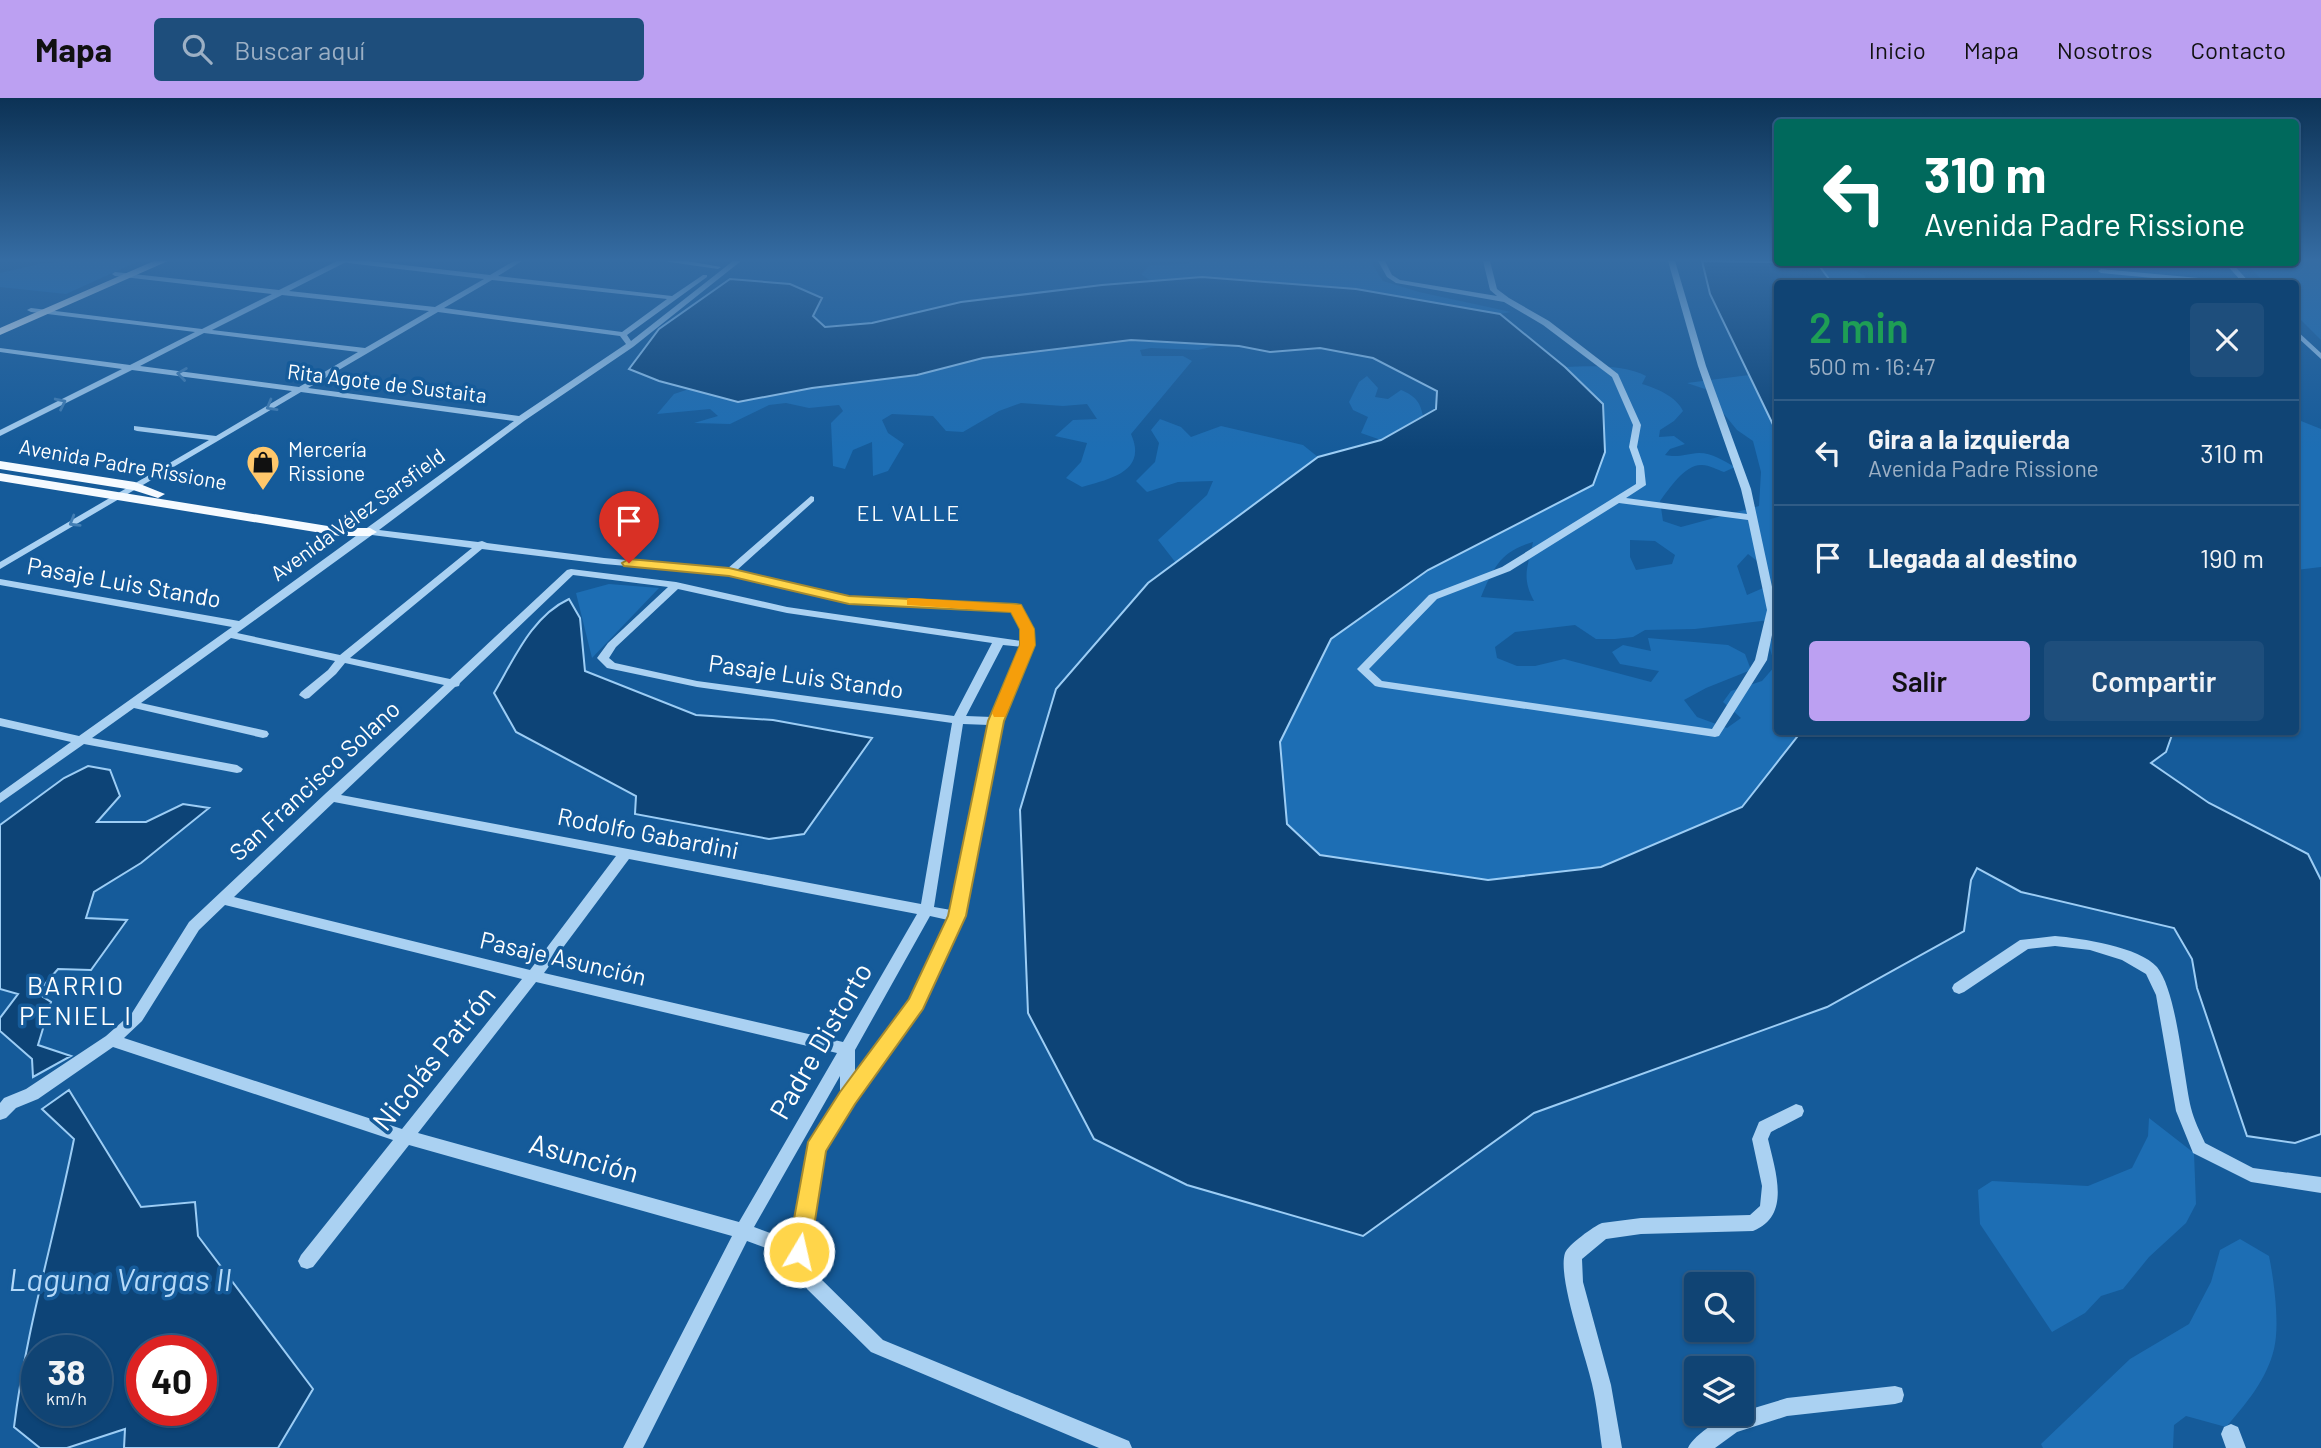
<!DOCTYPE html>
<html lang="es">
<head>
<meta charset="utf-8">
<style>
  :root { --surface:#104474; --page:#1e4e7c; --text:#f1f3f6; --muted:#9cb0c5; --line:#305c86; --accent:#bca0f2 }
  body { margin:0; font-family:Barlow,sans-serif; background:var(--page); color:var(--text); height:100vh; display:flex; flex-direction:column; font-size:26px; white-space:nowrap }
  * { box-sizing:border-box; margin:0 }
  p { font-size:23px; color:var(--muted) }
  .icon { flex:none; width:38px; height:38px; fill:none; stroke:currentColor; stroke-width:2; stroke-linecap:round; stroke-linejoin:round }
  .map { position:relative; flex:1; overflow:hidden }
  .drawer { position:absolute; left:1774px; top:182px; width:525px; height:455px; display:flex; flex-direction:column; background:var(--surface); border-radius:7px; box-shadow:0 2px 5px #0004,0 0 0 2px var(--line) }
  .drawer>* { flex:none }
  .hud { position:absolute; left:1774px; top:21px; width:525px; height:147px; border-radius:7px; box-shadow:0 2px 5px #0004,0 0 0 2px var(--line); background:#00695c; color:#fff; overflow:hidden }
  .buttons { position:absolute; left:1684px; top:1174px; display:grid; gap:14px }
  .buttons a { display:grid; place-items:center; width:70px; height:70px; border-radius:7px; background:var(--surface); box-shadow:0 2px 5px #0004,0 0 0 2px var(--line); font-size:35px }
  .speed { position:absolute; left:21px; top:1237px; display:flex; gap:14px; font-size:35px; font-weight:700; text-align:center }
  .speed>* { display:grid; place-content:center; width:91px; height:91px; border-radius:50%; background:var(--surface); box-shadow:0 2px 5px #0004,0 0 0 2px var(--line); line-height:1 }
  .speed small { font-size:18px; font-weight:400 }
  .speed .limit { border:10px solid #d22; background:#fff; color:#111 }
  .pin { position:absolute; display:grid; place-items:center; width:60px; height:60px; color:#fff; margin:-72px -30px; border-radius:50% 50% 50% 0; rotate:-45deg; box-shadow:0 0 7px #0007 }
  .pin .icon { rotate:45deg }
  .me { position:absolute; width:77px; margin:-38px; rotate:9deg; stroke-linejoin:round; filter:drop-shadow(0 0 5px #0008) }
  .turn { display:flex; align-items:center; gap:24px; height:147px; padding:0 35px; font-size:32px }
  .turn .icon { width:91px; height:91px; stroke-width:2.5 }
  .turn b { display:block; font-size:49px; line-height:60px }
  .round { display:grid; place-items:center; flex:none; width:74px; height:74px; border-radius:7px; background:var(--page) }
  .headline { display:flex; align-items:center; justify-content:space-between; height:119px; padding:0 35px }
  h1 { font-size:42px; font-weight:600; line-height:52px; color:#1e9e55 }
  .primary-button { display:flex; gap:14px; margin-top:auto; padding:14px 35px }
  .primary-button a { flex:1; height:80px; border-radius:7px; background:var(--accent); color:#111; font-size:28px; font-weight:600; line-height:80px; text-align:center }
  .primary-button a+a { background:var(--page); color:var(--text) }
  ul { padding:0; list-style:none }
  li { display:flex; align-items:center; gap:21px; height:105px; padding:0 35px; border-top:2px solid var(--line) }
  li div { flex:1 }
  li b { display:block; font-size:26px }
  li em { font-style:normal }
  header { display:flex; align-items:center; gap:42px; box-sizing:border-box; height:98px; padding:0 35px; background:var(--accent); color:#111 }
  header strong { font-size:33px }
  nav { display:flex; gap:38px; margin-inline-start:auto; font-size:24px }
  .search { width:490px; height:63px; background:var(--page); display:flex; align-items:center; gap:18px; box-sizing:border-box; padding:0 24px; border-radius:7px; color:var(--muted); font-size:26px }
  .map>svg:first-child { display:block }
  .green { fill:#1d6eb4; fill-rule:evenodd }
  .water { fill:#0d4477; stroke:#9ccdf5; stroke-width:2; fill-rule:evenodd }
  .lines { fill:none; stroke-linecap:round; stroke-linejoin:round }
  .minor { fill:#aad1f2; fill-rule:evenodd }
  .major { fill:#f5faff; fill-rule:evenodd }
  .oneway { stroke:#427eb4 }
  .route { fill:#ffd54a; stroke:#a68a30; stroke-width:2 }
  .slow { fill:#f59e0b }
  .labels { text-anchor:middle; stroke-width:7; stroke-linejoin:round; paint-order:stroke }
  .far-street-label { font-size:21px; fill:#fff; stroke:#155b9a }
  .far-poi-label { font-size:21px; fill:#fff; stroke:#155b9a; text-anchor:start }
  .far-neighbourhood-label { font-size:21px; letter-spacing:2px; fill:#fff; stroke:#155b9a }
  .street-label { font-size:24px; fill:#fff; stroke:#155b9a }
  .neighbourhood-label { font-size:26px; letter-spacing:2px; fill:#fff; stroke:#155b9a }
  .near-street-label { font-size:28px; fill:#fff; stroke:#155b9a }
  .near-water-label { font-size:32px; font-style:italic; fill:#b6daf9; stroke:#155b9a }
</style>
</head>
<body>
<header>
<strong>Mapa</strong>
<div class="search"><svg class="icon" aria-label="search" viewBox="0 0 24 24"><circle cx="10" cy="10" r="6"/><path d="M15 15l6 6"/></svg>Buscar aquí</div>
<nav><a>Inicio</a><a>Mapa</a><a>Nosotros</a><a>Contacto</a></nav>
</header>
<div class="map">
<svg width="2321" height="1350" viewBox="0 0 2321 1350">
  <rect width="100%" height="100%" fill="#155b9a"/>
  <path class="green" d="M72 163H139L66 196 0 189V175L39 166Z
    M1189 163H1370L1383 183 1419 194 1511 214 1500 216 1356 191 1202 179 1151 183 1141 176 1150 167 1189 166Z
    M2321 163V242L2296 217V186L2265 185 2245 165Z
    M1817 165H1847L1852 171 1865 178 1866 185H1832Z
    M1131 242 1220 247 1198 252 1151 250 1140 252 1142 258H1183L1192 263 1131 336C1148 374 1109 381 1082 389L1066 380 1081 364 1087 345 1055 338 1073 322 1097 321 1087 306 1063 308 1021 305 999 313 963 334 946 333 933 318 892 316 882 322 888 335 904 346 888 373 873 378 872 344 853 352 845 371 833 368 831 325 843 313 839 307 809 310 786 305 769 307 730 326 694 325 718 318 710 311 657 316 674 296 689 291 738 304 812 290 917 277 983 260Z
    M1565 269C1590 268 1624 266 1646 278L1642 286C1656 290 1677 299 1683 313L1674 323 1660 332 1659 339 1674 338 1685 346 1670 351 1665 357C1678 360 1686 356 1699 355 1712 355 1724 363 1735 369L1724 374C1718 372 1709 367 1702 367 1685 366 1669 391 1660 403L1663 423 1681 429 1759 408 1761 374 1753 343 1737 332 1715 305 1708 292 1687 285 1749 277 1778 337V521L1695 531 1645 532 1633 539 1615 541H1596L1575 527 1515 534 1495 549 1497 560 1517 568H1535L1564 561 1651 584 1659 573 1620 566 1612 554 1623 547 1651 553 1648 540 1728 547 1745 556 1751 572 1706 590 1684 602 1697 619 1727 630 1741 620 1723 604 1731 593 1762 583 1775 568 1768 544 1778 538V634H1801L1743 709 1601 769 1489 782 1320 757 1287 726 1280 644 1331 541 1428 472 1603 306ZM1630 442 1655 443 1675 457 1672 466 1636 472 1630 459ZM1533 444C1528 469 1521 479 1534 503L1481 499C1494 469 1500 454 1533 444ZM1748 456 1765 469 1770 487 1747 497 1737 468Z
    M1367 278 1378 290 1375 299 1388 301 1401 292C1415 298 1420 303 1423 318L1381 342 1361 335 1368 319 1353 312 1349 304 1359 284Z
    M1160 321 1181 329 1191 339 1221 328 1303 347 1318 359 1176 465 1158 442 1207 397 1213 383 1178 384 1147 394 1136 383 1155 364 1159 345 1151 332Z
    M2296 321 2321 331V469L2296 472Z
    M609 486 659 490 592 560 576 495Z
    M2149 1020 2194 1055 2196 1106 2186 1125 2149 1159 2123 1191 2101 1198 2085 1215 2052 1234 1980 1126 1978 1092 1992 1083 2088 1088 2132 1070 2148 1038Z
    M2240 1141 2269 1158C2274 1182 2280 1227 2274 1251 2267 1281 2246 1306 2226 1329L2186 1318 2174 1327 2173 1350H2043L2041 1346 2130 1261 2189 1226 2211 1184 2220 1152Z"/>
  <path class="water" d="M1702 163 1817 165 1832 185 1778 186V337L1710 196Z
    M1202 179 1356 191 1500 216 1565 269 1603 306 1605 354 1593 387 1428 472 1331 541 1280 644 1287 726 1320 757 1488 782 1601 769 1742 709 1801 634H2173L2166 654 2151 665 2209 705 2308 756 2321 782V1036L2295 1045 2247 1038 2197 890 2192 861 2174 830 2021 794 1977 770 1971 782 1964 833 1827 909 1534 1015 1363 1138 1187 1087 1094 1041 1028 915 1020 712 1056 591 1148 485 1318 359 1381 342 1436 311 1437 293 1373 260 1320 250 1270 254 1239 248 1131 242 983 260 917 277 812 290 738 304 659 283 629 271 659 231 730 181 790 186 822 200 813 218 825 229 872 225 961 204 1102 187Z
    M569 501 580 520 585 573 696 617 773 622 872 640 804 736 769 741 635 716 636 698 516 634 494 595C514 561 532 518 569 501Z
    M88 668 110 672 120 698 97 724H146L183 706 209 710 141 765 94 794 86 820 127 822 91 872 58 871 37 895 51 904 38 947 71 958 33 979 32 961 0 933V920L18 896 0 891V727L64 680Z
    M69 992 141 1109 195 1104 198 1138 313 1291 278 1350H124L125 1331 67 1350H40L14 1329C26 1231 55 1137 74 1041L42 1011ZM96 1253V1312H37V1253ZM201 1253V1312H142V1253Z"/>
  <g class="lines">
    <path class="minor" d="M337 163H369L490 177 514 163H522L498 178 672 198 703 177H707V179L627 237 631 243 733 163H741L633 249 524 323 379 432 478 444 482 443 487 445 604 460 727 471 811 398 814 399V403L736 473 849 499 1016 507 1021 510 1032 531 1033 547 1002 623 964 818 922 910 854 1005 824 1053 808 1154 819 1179 883 1242 1129 1343 1132 1350H1099L871 1254 807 1191 793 1160 747 1143 643 1350H623L732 1138 409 1047 313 1169 307 1171 301 1169 298 1163 301 1157 393 1042 113 949 38 1001 16 1010 6 1020 0 1022V1005L4 1000 26 991 106 938 132 915 189 824 325 696 444 587 345 565 336 576 309 600 305 601 299 597 301 594 328 572 335 563 231 540 141 605 267 633 269 636 267 639 263 640 134 610 92 640 237 667 243 671 241 674 237 675 84 646 0 705V695L71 644 0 628V620L79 638 232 529 0 487V481L239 523 514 323 301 294 0 471V464L209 342 137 333 134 332V328L216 338 292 293 132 272 0 338V332L122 271 0 254V250L130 267 195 234 31 214 27 212 31 210 202 231 272 196 115 178 112 176 115 174 279 192ZM346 164 348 165 484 181 435 209 289 193ZM492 182 667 201 622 234 444 210ZM282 197 429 213 365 250 212 232ZM438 214 620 238 626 246 519 318 308 290ZM204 235 358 254 299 289 140 268ZM372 437 472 450 340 557 237 535ZM482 451 604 466 729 477 849 505 1012 513 1022 531V543L787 509 676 484 571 471 567 472 450 581 350 560ZM573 477 668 489 608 545 597 560 607 570 697 589 952 625 921 806 341 697 455 589 459 588 460 585ZM678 491 787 515 992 545 954 618 697 583 615 565 609 560 616 549ZM1003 547 1022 549 992 619 966 618ZM963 626 989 627 951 812 934 809ZM334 704 616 758 530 872 234 799ZM629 761 917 816 843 944 544 875ZM225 807 522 881 402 1031 124 940 142 923 199 832ZM930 818 948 822 911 903 855 978V952ZM536 884 837 955 739 1124 418 1035ZM840 978V999L808 1051 792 1143 754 1129Z
      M663 163H687L721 169 718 171Z
      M1378 163H1385L1392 177 1400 182 1497 198 1490 192 1483 163H1490L1497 191 1509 200 1549 223 1618 276 1641 327 1637 349 1644 369 1646 387 1626 400 1747 416 1741 391 1698 268 1668 163H1675L1706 268 1751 391 1777 512 1767 562 1719 638 1715 639 1379 589 1375 588 1359 573 1357 571 1359 569 1429 497 1502 469 1636 386V369L1629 349 1633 327 1612 279 1543 227 1504 204 1396 185 1387 179ZM1619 405 1748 422 1767 512 1755 562 1712 631 1382 583 1369 571 1437 501 1510 473Z
      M2224 164H2231L2251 186H2215L2101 175 2098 173 2101 171 2242 184Z
      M2296 232 2321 255V261L2296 238Z
      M2055 838C2080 840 2140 849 2157 869 2177 894 2183 975 2191 1010 2194 1022 2200 1034 2205 1045L2253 1070 2321 1079V1095L2251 1084 2193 1055 2176 1013 2156 897 2146 876 2122 862 2090 852 2055 848 2028 851 1964 894 1959 896 1954 894 1952 890 1954 886 2020 842Z
      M1796 1006 1802 1008 1804 1013 1802 1018 1771 1034 1768 1041C1775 1072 1792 1118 1753 1133L1641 1136 1606 1141 1582 1161 1583 1184 1611 1287 1622 1350H1602C1599 1329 1597 1307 1592 1286 1586 1258 1557 1179 1565 1155 1568 1147 1594 1128 1602 1125L1641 1120 1750 1117 1760 1108 1762 1088 1752 1041 1759 1024Z
      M1895 1288 1902 1290 1904 1297 1902 1304 1895 1306 1787 1318 1737 1334 1715 1350H1688C1694 1336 1726 1316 1741 1316V1314L1787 1300Z
      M2231 1326 2238 1329 2246 1350H2226L2221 1336 2224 1329Z"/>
    <path class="major" d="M154 163H168L0 237V230Z
      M0 363 135 384 165 396 158 400 133 392 0 371Z
      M0 375 340 430H370L377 434 370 438H340L0 383Z"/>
  </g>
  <defs><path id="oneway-chevron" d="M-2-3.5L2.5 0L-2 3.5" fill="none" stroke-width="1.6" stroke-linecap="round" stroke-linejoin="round" transform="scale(1.75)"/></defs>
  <g class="oneway">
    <use href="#oneway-chevron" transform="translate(182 276) rotate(-172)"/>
    <use href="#oneway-chevron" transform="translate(61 305) rotate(-26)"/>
    <use href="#oneway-chevron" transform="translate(271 308) rotate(150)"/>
    <use href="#oneway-chevron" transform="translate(74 424) rotate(149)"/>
  </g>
  <linearGradient id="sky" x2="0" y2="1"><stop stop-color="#0c3255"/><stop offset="0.46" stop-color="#356ca3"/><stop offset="1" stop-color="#356ca3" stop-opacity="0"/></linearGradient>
  <rect width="2321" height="352" fill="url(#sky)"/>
  <path class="route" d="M629 461 729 470 849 498 1016 506 1021 507 1034 531 1035 547 1004 623 966 818 923 911 855 1006 826 1053 810 1154 807 1162 799 1165 791 1162 788 1154 808 1044 840 994 909 901 948 818 988 623 1020 547V531L1011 514 849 506 729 478 624 468 622 465Z"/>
  <path class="slow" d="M911 500 1021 507 1034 531 1035 547 1005 619H994L992 615 1020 547V531L1011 514 907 507V501Z"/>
  <defs>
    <symbol id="shop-pin" viewBox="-11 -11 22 30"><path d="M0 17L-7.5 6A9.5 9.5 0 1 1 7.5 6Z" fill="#ffc76b" stroke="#155b9a"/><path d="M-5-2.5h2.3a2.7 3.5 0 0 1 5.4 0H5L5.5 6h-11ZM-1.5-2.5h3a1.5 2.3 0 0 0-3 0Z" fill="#111"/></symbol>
  </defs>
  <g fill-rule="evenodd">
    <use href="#shop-pin" x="244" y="345" width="38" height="52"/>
  </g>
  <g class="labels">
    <g class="far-street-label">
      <text transform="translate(387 286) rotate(7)" y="7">Rita Agote de Sustaita</text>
      <text transform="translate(123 367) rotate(10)" y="7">Avenida Padre Rissione</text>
      <text transform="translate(358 417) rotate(-36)" y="7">Avenida Vélez Sarsfield</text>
    </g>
    <g class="far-poi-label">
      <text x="288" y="359">Mercería<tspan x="288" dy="24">Rissione</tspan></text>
    </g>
    <g class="far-neighbourhood-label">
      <text x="909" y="423">EL VALLE</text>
    </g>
    <g class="street-label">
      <text transform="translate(124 485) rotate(10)" y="8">Pasaje Luis Stando</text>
      <text transform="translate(806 579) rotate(8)" y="8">Pasaje Luis Stando</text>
      <text transform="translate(315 683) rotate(-43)" y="8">San Francisco Solano</text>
      <text transform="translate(648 736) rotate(11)" y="8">Rodolfo Gabardini</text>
      <text transform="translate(563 861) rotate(13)" y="8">Pasaje Asunción</text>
    </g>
    <g class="neighbourhood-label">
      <text x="76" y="897">BARRIO<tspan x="76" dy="30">PENIEL I</tspan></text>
    </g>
    <g class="near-street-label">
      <text transform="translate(821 943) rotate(-60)" y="10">Padre Distorto</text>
      <text transform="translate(434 960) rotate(-51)" y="10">Nicolás Patrón</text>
      <text transform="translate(584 1060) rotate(16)" y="10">Asunción</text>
    </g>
    <g class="near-water-label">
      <text x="120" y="1193">Laguna Vargas II</text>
    </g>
  </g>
</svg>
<div class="buttons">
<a><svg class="icon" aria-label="search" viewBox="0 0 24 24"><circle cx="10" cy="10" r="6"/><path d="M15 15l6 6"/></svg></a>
<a><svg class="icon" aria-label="layers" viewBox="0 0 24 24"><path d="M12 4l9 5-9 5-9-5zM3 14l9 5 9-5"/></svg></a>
</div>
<div class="speed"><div>38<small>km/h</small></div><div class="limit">40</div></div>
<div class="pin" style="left:629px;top:465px;background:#d93025"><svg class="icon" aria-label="arrive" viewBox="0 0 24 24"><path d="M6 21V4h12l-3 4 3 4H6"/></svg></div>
<svg class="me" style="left:799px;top:1154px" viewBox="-20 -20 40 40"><circle r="17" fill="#ffd54a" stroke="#fff" stroke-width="3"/><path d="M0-11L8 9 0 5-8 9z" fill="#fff"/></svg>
<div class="hud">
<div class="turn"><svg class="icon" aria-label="left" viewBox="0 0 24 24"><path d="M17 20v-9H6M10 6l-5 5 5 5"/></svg><div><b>310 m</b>Avenida Padre Rissione</div></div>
</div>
<section class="drawer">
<div class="headline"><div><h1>2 min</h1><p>500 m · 16:47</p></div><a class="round"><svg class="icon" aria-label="close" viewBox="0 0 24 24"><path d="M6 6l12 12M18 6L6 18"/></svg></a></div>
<ul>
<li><svg class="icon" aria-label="left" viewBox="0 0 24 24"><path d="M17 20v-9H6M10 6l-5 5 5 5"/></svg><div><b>Gira a la izquierda</b><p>Avenida Padre Rissione</p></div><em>310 m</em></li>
<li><svg class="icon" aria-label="arrive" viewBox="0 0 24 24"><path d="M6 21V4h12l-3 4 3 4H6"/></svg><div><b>Llegada al destino</b></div><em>190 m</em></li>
</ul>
<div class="primary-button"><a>Salir</a><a>Compartir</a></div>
</section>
</div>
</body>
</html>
